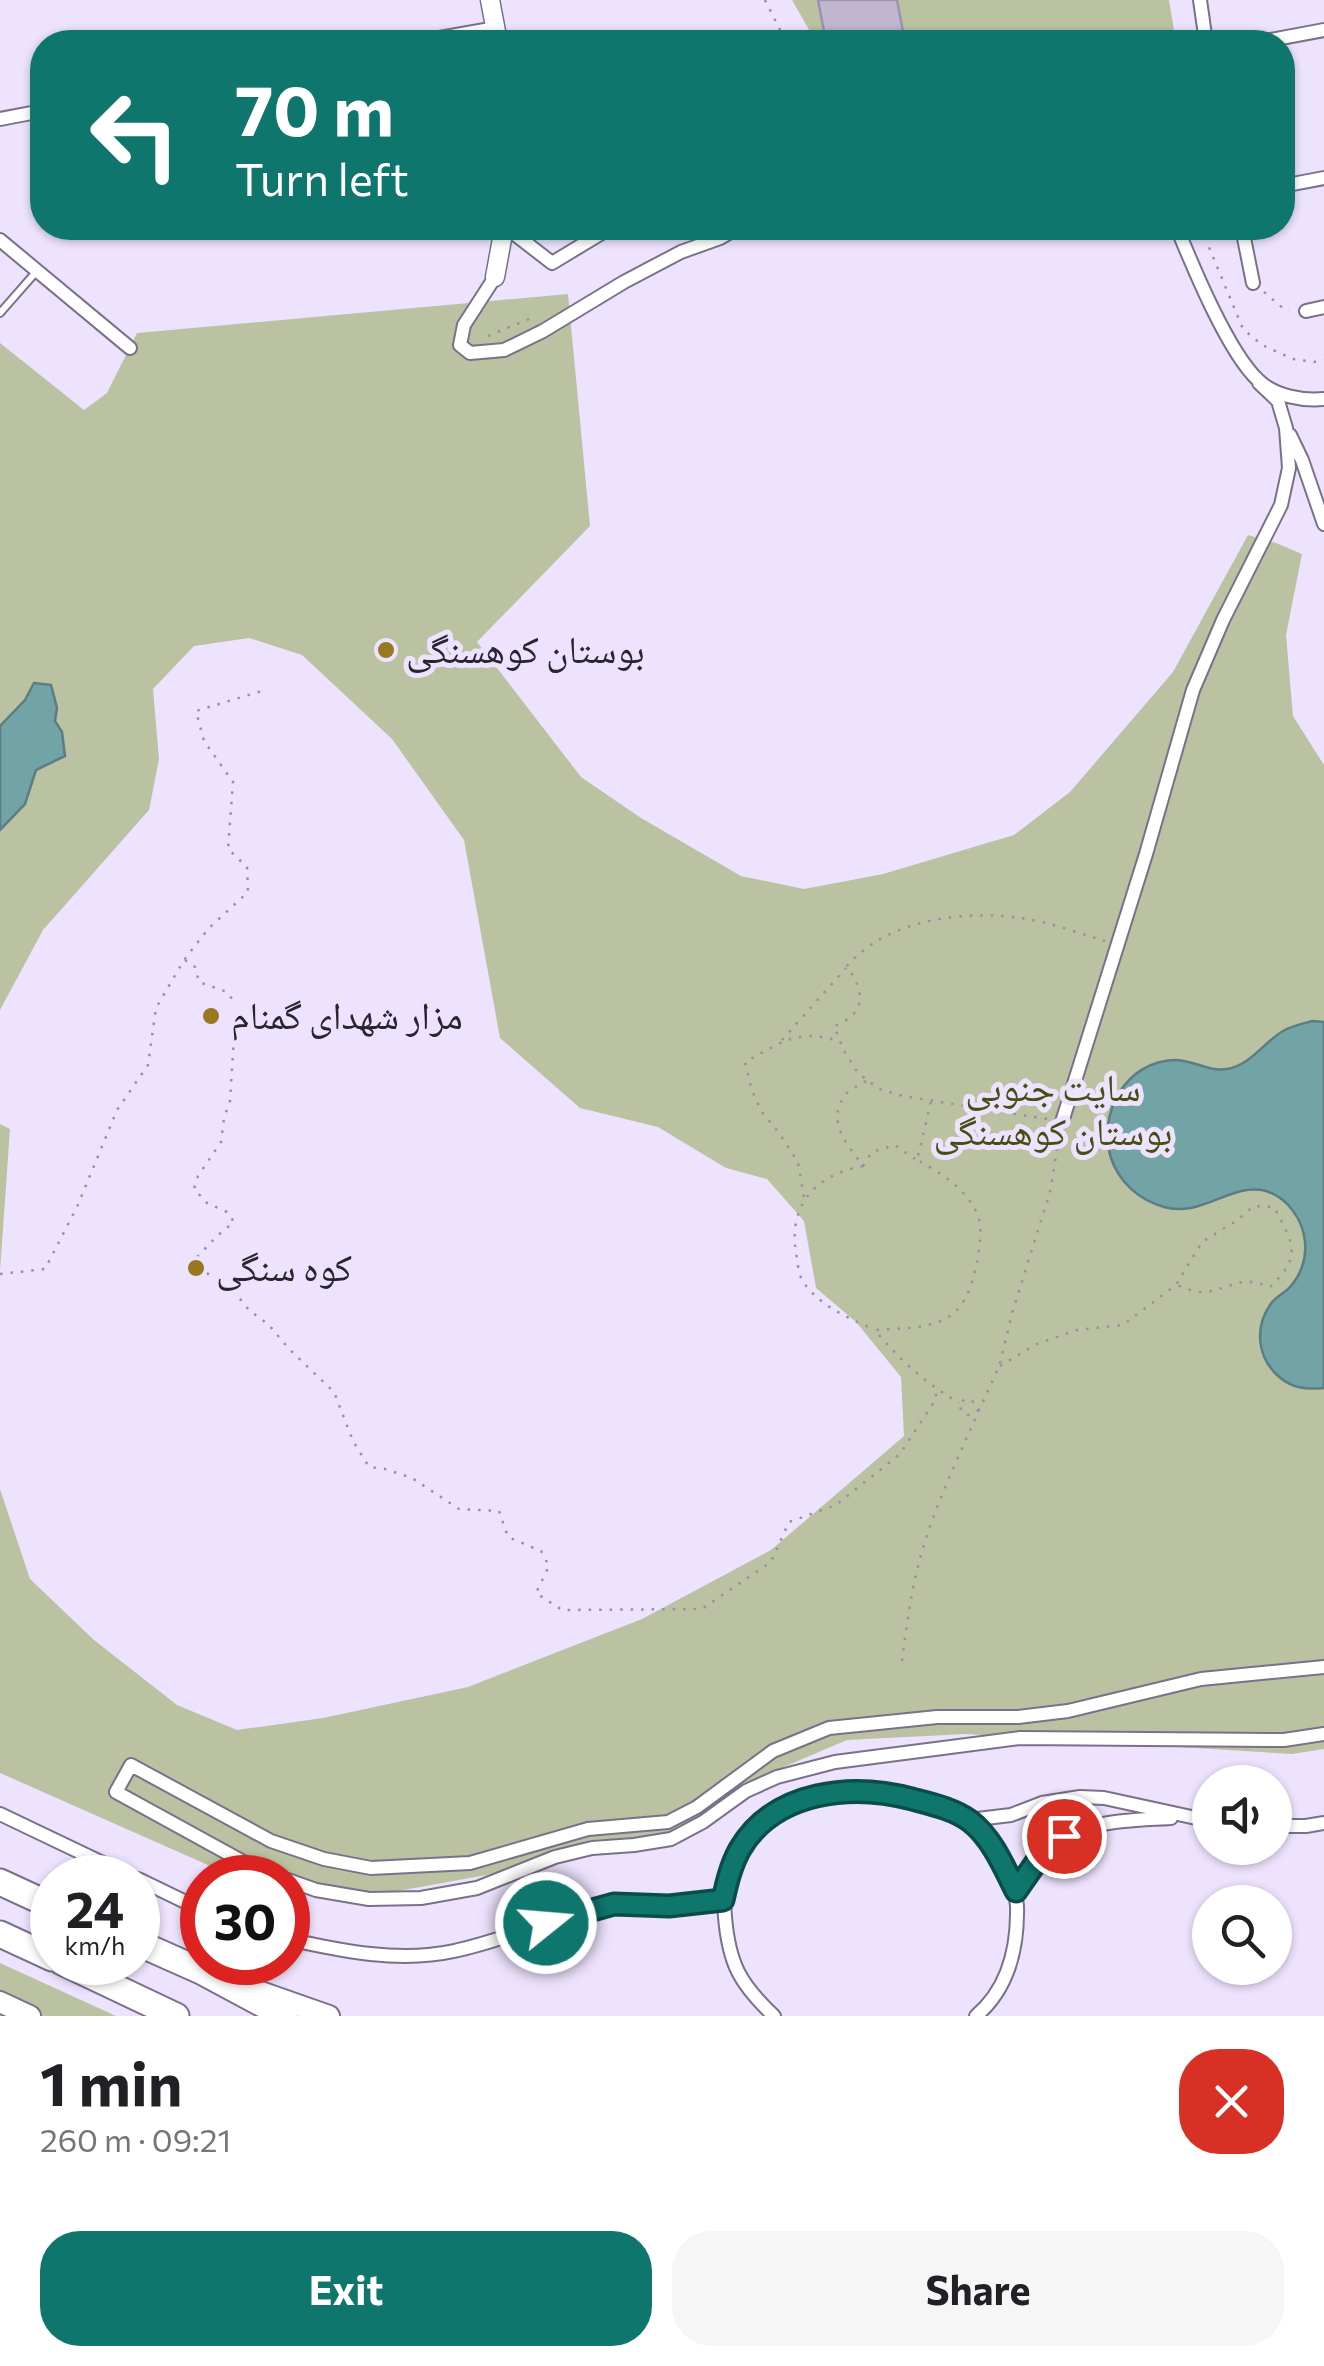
<!DOCTYPE html>
<html lang="en">
<head>
<meta charset="utf-8">
<style>
  :root { --surface:#fff; --page:#f6f6f6; --text:#202124; --muted:#757577; --accent:#0f766e }
  body { margin:0; font-family:Commissioner,"Noto Naskh Arabic",sans-serif; background:var(--page); color:var(--text); height:100vh; display:flex; flex-direction:column; font-size:38px; white-space:nowrap }
  * { box-sizing:border-box; margin:0 }
  p { font-size:32px; color:var(--muted) }
  .icon { flex:none; width:55px; height:55px; fill:none; stroke:currentColor; stroke-width:2; stroke-linecap:round; stroke-linejoin:round }
  .map { position:relative; height:2016px; overflow:hidden }
  .details { display:flex; flex-direction:column; background:var(--surface); flex:1 }
  .details>* { flex:none }
  .banner { position:absolute; left:30px; top:30px; width:1265px; height:210px; border-radius:40px; box-shadow:0 2px 8px #0004; background:#0f766e; color:#fff; overflow:hidden }
  .controls { position:absolute; left:1192px; top:1765px; display:grid; gap:20px }
  .controls a { display:grid; place-items:center; width:100px; height:100px; border-radius:50%; background:var(--surface); box-shadow:0 2px 8px #0004; font-size:50px }
  .speed { position:absolute; left:30px; top:1855px; display:flex; gap:20px; font-size:50px; font-weight:700; text-align:center }
  .speed>* { display:grid; place-content:center; width:130px; height:130px; border-radius:50%; background:var(--surface); box-shadow:0 2px 8px #0004; line-height:1 }
  .speed small { font-size:25px; font-weight:400 }
  .speed .limit { border:15px solid #d22; background:#fff; color:#111 }
  .pin { position:absolute; display:grid; place-items:center; width:85px; height:85px; color:#fff; margin:-42px; border:5px solid #fff; border-radius:50%; box-shadow:0 2px 10px #0007 }
  .me { position:absolute; width:110px; margin:-55px; rotate:73deg; stroke-linejoin:round; filter:drop-shadow(0 0 8px #0008) }
  .turn { display:flex; align-items:center; gap:35px; height:210px; padding:0 40px; font-size:45px }
  .turn .icon { width:130px; height:130px; stroke-width:2.5 }
  .turn b { display:block; font-size:70px; line-height:85px }
  .round { display:grid; place-items:center; flex:none; width:105px; height:105px; border-radius:40px; background:var(--page) }
  .summary { display:flex; align-items:center; justify-content:space-between; height:170px; padding:0 40px }
  h1 { font-size:60px; font-weight:700; line-height:75px }
  .primary-button { display:flex; gap:20px; margin-top:auto; padding:20px 40px }
  .primary-button a { flex:1; height:115px; border-radius:40px; background:var(--accent); color:#fff; font-size:40px; font-weight:700; line-height:115px; text-align:center }
  .primary-button a+a { background:var(--page); color:var(--text) }
  .map>svg:first-child { display:block }
  .green { fill:#bbc2a1 }
  .water { fill:#72a3a7; stroke:#5c7d83; stroke-width:2.5 }
  .building { fill:#c0b6d0; stroke:#9d93ac; stroke-width:2.5 }
  .lines { fill:none; stroke-linecap:round; stroke-linejoin:round }
  .lane-casing { stroke:#7a7189; stroke-width:10 }
  .street-casing { stroke:#7a7189; stroke-width:16 }
  .secondary-casing { stroke:#7a7189; stroke-width:21 }
  .primary-casing { stroke:#7a7189; stroke-width:24 }
  .highway-casing { stroke:#7a7189; stroke-width:29 }
  .path { stroke:#9890a4; stroke-width:2.5; stroke-dasharray:2.5 8; stroke-linecap:butt }
  .lane { stroke:#fff; stroke-width:6 }
  .street { stroke:#fff; stroke-width:12 }
  .secondary { stroke:#fff; stroke-width:18 }
  .primary { stroke:#fff; stroke-width:20 }
  .highway { stroke:#fff; stroke-width:25 }
  .route-casing { stroke:#0a4d48; stroke-width:25 }
  .route { stroke:#0f766e; stroke-width:18 }
  .poi-dot { fill:#987821; stroke:#eee3fe; stroke-width:4 }
  .labels { text-anchor:middle; stroke-width:10; stroke-linejoin:round; paint-order:stroke }
  .poi-label { font-size:38px; fill:#29252f; stroke:#eee3fe; text-anchor:start }
  .park-label { font-size:38px; fill:#464f11; stroke:#eee3fe }
</style>
</head>
<body>
<div class="map">
<svg width="1324" height="2016" viewBox="0 0 1324 2016">
  <rect width="100%" height="100%" fill="#eee3fe"/>
  <path class="green" d="M792 0H1169L1176 42H816Z
    M568 294 590 526 477 642 581 777 641 818 741 876 804 889 883 874 1014 835 1070 792 1173 672 1248 535 1276 543 1302 554 1286 635 1293 716 1324 765V1749L1292 1754 966 1734 847 1740 760 1777 672 1836 591 1840 492 1874 387 1893 288 1885V1878L235 1877 0 1773V1489L30 1579 94 1640 177 1705 237 1730 323 1718 468 1687 642 1619 771 1550 904 1436 901 1377 856 1322 816 1288 804 1221 767 1179 726 1168 658 1127 580 1108 500 1038 464 840 392 739 302 655 249 638 194 646 153 689 159 759 149 810 43 930 0 1010V343L84 410 107 393 137 333Z
    M0 1124 10 1129 0 1271Z
    M0 1963 116 2016H43L0 1996Z"/>
  <path class="water" d="M34 683 51 685 57 708 55 721 62 732 65 756 36 770 25 804 0 830V726L25 700Z
    M1312 1021 1324 1022V1388C1305 1390 1290 1388 1276 1374 1257 1355 1255 1327 1270 1305 1274 1298 1281 1295 1287 1290 1300 1278 1307 1259 1305 1242 1303 1220 1288 1198 1266 1191 1231 1182 1202 1218 1164 1207 1139 1200 1119 1182 1111 1158 1097 1113 1126 1061 1175 1060 1193 1060 1209 1072 1227 1069 1251 1065 1263 1043 1283 1031 1291 1026 1302 1024 1312 1021Z"/>
  <path class="building" d="M818 0H897L905 42H826Z"/>
  <g class="lines">
    <defs>
      <path id="lane" d="M0 313 36 272"/>
      <path id="street" d="M1200 0 1206 42
        M417 42 496 28
        M1260 42 1324 30
        M0 119 42 111
        M1282 186 1324 178
        M507 228 552 263 610 228
        M1177 228C1193 267 1228 352 1258 380 1274 396 1302 401 1324 399
        M1242 228 1253 283
        M0 240 130 348
        M495 277 464 325 460 345 470 353 504 350 543 331 624 282 681 252 720 238 737 228
        M1306 311 1324 307
        M1290 435 1302 460 1324 524
        M1062 1122 1146 854 1193 690 1223 620 1281 505 1289 468 1286 428 1278 401 1259 383
        M0 1814 134 1878
        M969 1820 1011 1815 1042 1803 1080 1797 1104 1798 1210 1821
        M1275 1826H1306L1324 1823
        M280 1878 258 1870 116 1792 131 1765 271 1841 324 1859 371 1868 470 1863 588 1829 668 1822 697 1807 773 1751 829 1728 937 1717H1018L1068 1711 1201 1679 1324 1667
        M138 1879 202 1910
        M288 1880 316 1890 369 1899 421 1898 477 1888 555 1857 592 1848 634 1845 671 1839 703 1822 746 1791 777 1777 835 1762 1020 1738 1284 1740 1324 1734
        M1016 1891C1024 1880 1031 1868 1039 1858 1075 1819 1123 1821 1171 1818
        M288 1939C341 1951 400 1963 454 1951 507 1940 556 1916 608 1905 628 1901 650 1906 670 1905 687 1905 705 1901 723 1899
        M774 2016C740 1984 729 1964 725 1917 721 1875 741 1838 776 1814 782 1810 788 1804 795 1802 833 1788 876 1789 914 1799 932 1804 956 1810 971 1822 984 1832 995 1849 1003 1864 1010 1879 1016 1889 1017 1906 1018 1948 1009 1988 976 2016"/>
      <path id="secondary" d="M490 0 498 42
        M495 277 504 228"/>
      <path id="primary" d="M255 1990 329 2016
        M0 2002 30 2016"/>
      <path id="highway" d="M0 1882 52 1906
        M0 1934 52 1958
        M138 1943 201 1971 285 2016
        M62 1962 176 2016"/>
    </defs>
    <use href="#lane" class="lane-casing"/>
    <use href="#street" class="street-casing"/>
    <use href="#secondary" class="secondary-casing"/>
    <use href="#primary" class="primary-casing"/>
    <use href="#highway" class="highway-casing"/>
    <path class="path" d="M765 0 786 42
      M1201 228 1243 329 1262 345 1293 359 1314 362 1324 360
      M1264 292 1285 310H1289
      M488 336 536 316
      M185 960 195 967 199 982 227 992 235 1003
      M231 1027 234 1037 230 1101 224 1118 221 1142 198 1176 194 1189 207 1203 227 1212 234 1222 217 1236 198 1256 204 1271 237 1295 249 1310 269 1325 289 1349 334 1392 353 1441 369 1467 385 1469 412 1478 459 1509 499 1511 508 1537 541 1551 549 1566 536 1593 562 1610 702 1609 771 1562 789 1522 836 1505 900 1454 936 1399V1389
      M782 1040 846 968
      M866 1081C860 1085 850 1089 846 1094 825 1120 847 1144 863 1166L872 1152 895 1145 915 1159
      M931 1102 917 1160C940 1172 968 1190 978 1216 983 1230 979 1248 977 1262 974 1278 968 1299 956 1311 937 1330 900 1328 875 1330 899 1360 926 1383 959 1403
      M1047 1119 903 1096 879 1089 858 1073 844 1051 834 1026C867 1014 865 992 847 966 888 919 962 910 1021 918 1049 922 1078 933 1105 941
      M863 1166C817 1175 788 1203 796 1253 798 1263 798 1275 804 1283 821 1307 849 1318 875 1330
      M804 1197 798 1162 779 1133 762 1112 752 1091 745 1062C780 1043 800 1027 840 1042
      M0 1274 45 1269 77 1207 117 1110 148 1065 156 1008 184 960 208 929 248 892 247 867 228 849 233 782 204 741 196 711 265 690
      M1000 1366 1037 1344 1077 1330 1123 1325 1176 1285 1202 1242 1236 1221 1254 1206 1274 1207C1293 1243 1303 1256 1270 1287 1242 1275 1233 1287 1207 1292 1198 1294 1186 1288 1176 1285
      M979 1410 968 1415 962 1412 959 1404 965 1399 974 1402 979 1410 999 1367 1013 1310 1050 1192 1059 1138
      M902 1661C907 1623 912 1584 923 1548 937 1501 959 1456 978 1412"/>
    <use href="#lane" class="lane"/>
    <use href="#street" class="street"/>
    <use href="#secondary" class="secondary"/>
    <use href="#primary" class="primary"/>
    <use href="#highway" class="highway"/>
  </g>
  <g class="lines">
    <defs>
      <path id="route" d="M546 1923 614 1904 669 1906 723 1900C727 1882 731 1865 740 1849 775 1790 853 1783 912 1799 931 1804 954 1809 970 1821 992 1838 1004 1867 1016 1891L1039 1858 1064 1836"/>
    </defs>
    <use href="#route" class="route-casing"/>
    <use href="#route" class="route"/>
  </g>
  <g class="poi-dot">
    <circle cx="386" cy="650" r="10"/>
    <circle cx="211" cy="1016" r="10"/>
    <circle cx="196" cy="1268" r="10"/>
  </g>
  <g class="labels">
    <g class="poi-label">
      <text x="406" y="663">بوستان کوهسنگی</text>
      <text x="231" y="1029">مزار شهدای گمنام</text>
      <text x="216" y="1281">کوه سنگی</text>
    </g>
    <g class="park-label">
      <text x="1053" y="1101">سایت جنوبی<tspan x="1053" dy="44">بوستان کوهسنگی</tspan></text>
    </g>
  </g>
</svg>
<div class="controls">
<a><svg class="icon" aria-label="sound" viewBox="0 0 24 24"><path d="M4 9h4l5-4v14l-5-4H4zM17 9q2 3 0 6"/></svg></a>
<a><svg class="icon" aria-label="search" viewBox="0 0 24 24"><circle cx="10" cy="10" r="6"/><path d="M15 15l6 6"/></svg></a>
</div>
<div class="speed"><div>24<small>km/h</small></div><div class="limit">30</div></div>
<div class="pin" style="left:1064px;top:1836px;background:#d93025"><svg class="icon" aria-label="arrive" viewBox="0 0 24 24"><path d="M6 21V4h12l-3 4 3 4H6"/></svg></div>
<svg class="me" style="left:546px;top:1923px" viewBox="-20 -20 40 40"><circle r="17" fill="#0f766e" stroke="#fff" stroke-width="3"/><path d="M0-11L8 9 0 5-8 9z" fill="#fff"/></svg>
<div class="banner">
<div class="turn"><svg class="icon" aria-label="left" viewBox="0 0 24 24"><path d="M17 20v-9H6M10 6l-5 5 5 5"/></svg><div><b>70 m</b>Turn left</div></div>
</div>
</div>
<section class="details">
<div class="summary"><div><h1>1 min</h1><p>260 m · 09:21</p></div><a class="round" style="background:#d93025;color:#fff"><svg class="icon" aria-label="close" viewBox="0 0 24 24"><path d="M6 6l12 12M18 6L6 18"/></svg></a></div>
<div class="primary-button"><a>Exit</a><a>Share</a></div>
</section>
</body>
</html>
